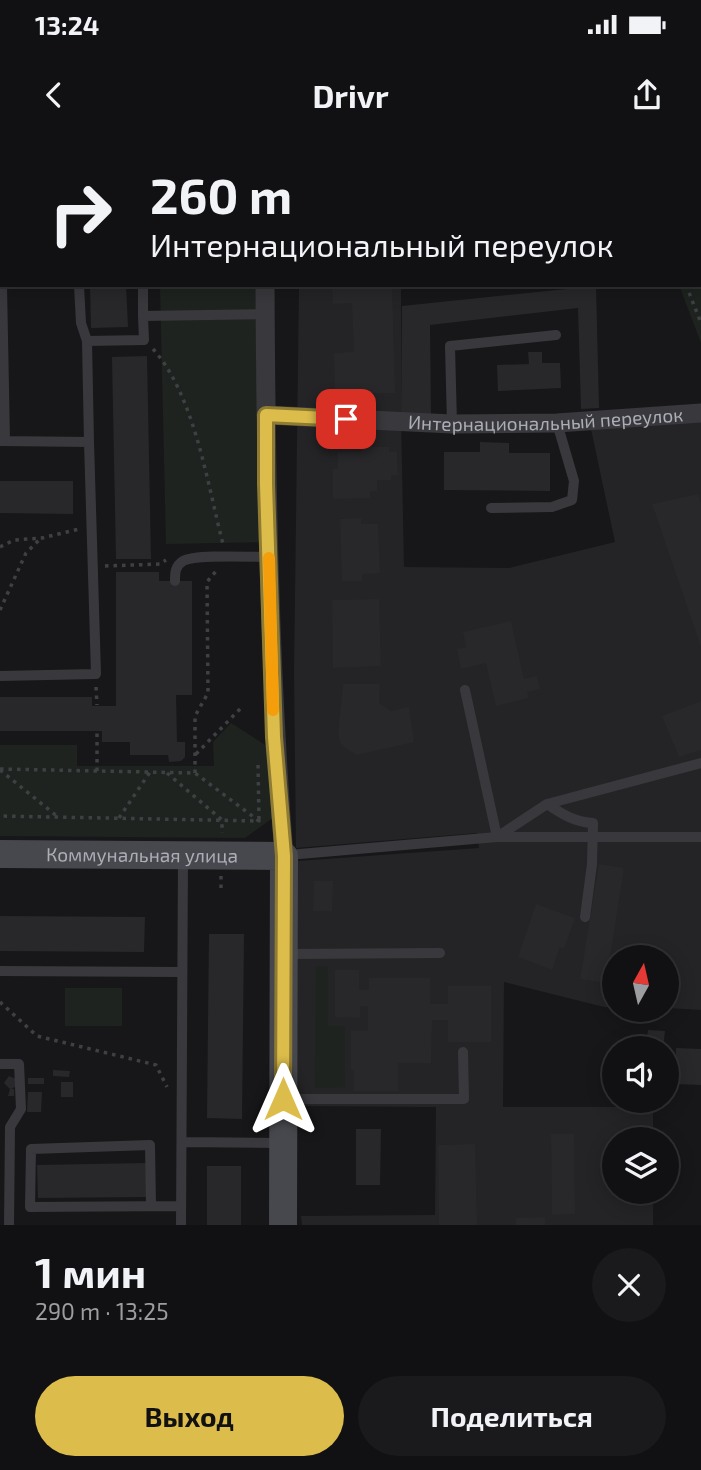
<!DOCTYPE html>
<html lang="ru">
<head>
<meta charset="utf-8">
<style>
  :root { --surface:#111113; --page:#1a1a1c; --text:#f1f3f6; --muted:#9c9da0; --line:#303133; --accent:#dcbd4c }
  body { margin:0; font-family:"Exo 2",sans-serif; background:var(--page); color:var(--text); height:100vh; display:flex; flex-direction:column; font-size:26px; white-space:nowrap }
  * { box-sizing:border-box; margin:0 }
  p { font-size:23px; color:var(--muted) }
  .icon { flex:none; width:38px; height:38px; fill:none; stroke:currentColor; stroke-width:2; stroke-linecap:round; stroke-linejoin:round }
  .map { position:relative; height:1085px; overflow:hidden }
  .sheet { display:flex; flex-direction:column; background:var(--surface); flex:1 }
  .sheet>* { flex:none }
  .top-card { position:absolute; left:0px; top:0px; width:702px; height:147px; box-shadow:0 4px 18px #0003,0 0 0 2px var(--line); background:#111113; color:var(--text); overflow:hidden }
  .needle { width:46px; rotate:8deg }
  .buttons { position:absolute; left:602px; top:805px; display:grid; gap:14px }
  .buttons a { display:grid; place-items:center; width:77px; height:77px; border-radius:50%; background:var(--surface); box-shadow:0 4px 18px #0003,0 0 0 2px var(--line); font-size:35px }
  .pin { position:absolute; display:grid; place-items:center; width:60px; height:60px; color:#fff; margin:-30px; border-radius:14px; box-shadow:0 4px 10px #0006 }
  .me { position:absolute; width:77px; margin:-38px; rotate:0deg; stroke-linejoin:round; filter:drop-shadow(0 0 5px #0008) }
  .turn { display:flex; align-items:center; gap:24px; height:147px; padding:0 35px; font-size:32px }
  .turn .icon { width:91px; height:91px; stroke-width:2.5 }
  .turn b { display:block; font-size:49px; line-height:60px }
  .round { display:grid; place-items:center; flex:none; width:74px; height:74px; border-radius:37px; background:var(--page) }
  .head { display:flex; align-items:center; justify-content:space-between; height:119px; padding:0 35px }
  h1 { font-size:42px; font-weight:700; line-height:52px }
  .cta { display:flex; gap:14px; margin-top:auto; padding:14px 35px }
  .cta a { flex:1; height:80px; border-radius:42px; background:var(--accent); color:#111; font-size:28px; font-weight:700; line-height:80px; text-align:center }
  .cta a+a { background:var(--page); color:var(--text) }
  .status { display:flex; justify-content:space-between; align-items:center; height:49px; padding:0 35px; background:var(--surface); direction:ltr }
  .status svg { height:19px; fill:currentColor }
  header { display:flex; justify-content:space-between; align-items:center; height:91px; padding:0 35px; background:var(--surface); font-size:32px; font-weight:700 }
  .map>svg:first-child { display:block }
  .built { fill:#242326 }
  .green { fill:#1e231f }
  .building { fill:#28272a }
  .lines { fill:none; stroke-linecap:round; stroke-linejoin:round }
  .path { stroke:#3f4044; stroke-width:3.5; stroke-dasharray:3.5 5; stroke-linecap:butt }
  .service { stroke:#39393d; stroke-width:10 }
  .minor { stroke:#39393d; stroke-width:19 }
  .secondary { stroke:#47484d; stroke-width:28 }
  .route-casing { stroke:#8f7b31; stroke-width:18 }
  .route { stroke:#dcbd4c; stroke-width:12 }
  .slow { stroke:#f59e0b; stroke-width:12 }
  .labels { text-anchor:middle; stroke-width:7; stroke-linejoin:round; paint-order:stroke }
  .street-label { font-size:19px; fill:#abadb7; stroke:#121214 }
</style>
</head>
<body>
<div class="status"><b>13:24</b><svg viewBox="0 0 49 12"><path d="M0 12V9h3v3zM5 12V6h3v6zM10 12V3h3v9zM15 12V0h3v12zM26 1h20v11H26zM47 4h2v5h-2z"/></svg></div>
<header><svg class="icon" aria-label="back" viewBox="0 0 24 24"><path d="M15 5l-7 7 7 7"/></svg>Drivr<svg class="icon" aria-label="share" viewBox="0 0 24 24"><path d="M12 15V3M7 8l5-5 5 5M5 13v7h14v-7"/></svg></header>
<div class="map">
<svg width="701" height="1085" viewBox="0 0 701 1085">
  <rect width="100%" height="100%" fill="#171719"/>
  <path class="built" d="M299 145H401V277L404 427 509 428 615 402 591 289 701 280V870L667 868V817H614V867H604L504 842 503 967H653V999H614V1052H653V1085H302L301 1076 435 1075 436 967 297 966 298 721 479 708 477 693 296 708 294 534Z"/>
  <path class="green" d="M22 0H265V2H22Z
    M700 78 701 80V203L679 145H700Z
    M160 145H267L271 402 166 404Z
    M231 583 273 610 274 677 245 698 0 696V605H77V626H214L213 602Z
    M316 826 328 827V886H345V947L315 948Z
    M65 848H122V886H65Z"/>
  <path class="building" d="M90 145H126L128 187 91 188Z
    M332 145H392L395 253 335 254 334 213 354 212 352 163 333 164Z
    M596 146 599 268 581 269 578 168 430 185 431 276 401 277 402 166Z
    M528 212H542V223H560L561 248 498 251 497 225 529 224Z
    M147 216 151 419H116L112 217Z
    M480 302 509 303V313H550V351L444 350V312H480Z
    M362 307H389V312H397L398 335H391V340H377V351H370V358L333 359V329H338V312L362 311Z
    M0 341H73V374L0 373Z
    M698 354 701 363V507L652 364Z
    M361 378V384H378L380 433 362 434V441H342L340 379Z
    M116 432H159V441H192V555H176L177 602H185V617L181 621 169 622 168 615H130V602H102V591H0V557H92V566H116Z
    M379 459 381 526 333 528 332 460Z
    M511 481 524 539 537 536 540 549 527 552 529 558 496 566 486 523 461 529 457 509 466 507 463 492Z
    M343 544H380L379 563 391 571 409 567 414 602 357 615 347 609 340 603 338 593Z
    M701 561V610L679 617 662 576Z
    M599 724 624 728 606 843 580 839Z
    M314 741H333L332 771H313Z
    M536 764 575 778 564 809 560 807 552 830 518 817Z
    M0 776 145 777 144 812 0 811Z
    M209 794H244L242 979 207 978Z
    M335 830H359V850H369V838H430V864H448V846H491V902H448V880H432L431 923H398V951H354V930H351V891H368V866H360V878L335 877Z
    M648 890 665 891 663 908H646Z
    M676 908 701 909V945L675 944Z
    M53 930 70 931 69 937 53 936Z
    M9 936 16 939 15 947 11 949H14V956H8L10 949 4 943Z
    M28 938H44V944H28Z
    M61 942H73V957H61Z
    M28 952H42L41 972H27Z
    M356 989H381L380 1045H356Z
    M551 994H574L575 1074 552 1075Z
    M475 1004 477 1085H439L438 1005Z
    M147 1023 146 1057 38 1058 37 1025Z
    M207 1026H241V1085H207Z
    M545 1077V1085H516V1078Z"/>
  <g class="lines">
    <path class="path" d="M112 0 114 2
      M242 0 243 2
      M613 0 614 2
      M35 2 37 0
      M0 38H2
      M686 145 701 183
      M153 209C195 256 207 343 223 404
      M0 407 14 400 42 398 79 389
      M105 426 160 424 166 420
      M0 470 26 413 40 399
      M96 547 97 565
      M196 614 241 568
      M258 625 259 680
      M0 629 195 633 259 681 0 676
      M0 630 58 677
      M97 631V591
      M167 633 222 680V693
      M195 633V576L208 553 207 442 217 430
      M119 678 150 632
      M221 748V736
      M0 862 37 896 156 925 167 947"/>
    <path class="service" d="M16 0V2
      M2 64V111
      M2 145 5 301
      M143 145V176
      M87 201 144 200 143 176 265 174
      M452 284 450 206 556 195
      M0 301 89 302 87 201 81 183 79 145
      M491 368 552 367 572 360 574 341 557 283
      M175 441C175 433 175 426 183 421 194 414 252 417 269 417
      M0 536 96 534 89 302
      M465 550 497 697H701
      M547 664C562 674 574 682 593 683L592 724 585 777
      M288 715 497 697 547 664 701 623
      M288 814 440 813
      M0 831 182 832
      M0 924H19L21 969 10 987 9 1085
      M284 959H464L463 912
      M182 1002 279 1003
      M151 1066 150 1005 31 1009 30 1067 181 1066
      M181 1085 183 719"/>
    <g class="minor">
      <path d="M264 0V2"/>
      <path d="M265 145C266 336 269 526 284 716"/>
      <path id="s1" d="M266 275 452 284 557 283 701 273"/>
    </g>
    <path class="secondary" id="s2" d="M0 714 284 716 283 1085"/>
  </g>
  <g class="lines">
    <defs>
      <path id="route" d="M283 959 284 716 274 597 266 344V275L346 279"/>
    </defs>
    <use href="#route" class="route-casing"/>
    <use href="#route" class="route"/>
    <path class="slow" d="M269 418 273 570"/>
  </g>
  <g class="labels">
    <g class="street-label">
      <text dy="7" stroke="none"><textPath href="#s1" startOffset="280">Интернациональный переулок</textPath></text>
      <text dy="7" stroke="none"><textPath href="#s2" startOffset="142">Коммунальная улица</textPath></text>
    </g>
  </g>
</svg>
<div class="buttons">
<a><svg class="needle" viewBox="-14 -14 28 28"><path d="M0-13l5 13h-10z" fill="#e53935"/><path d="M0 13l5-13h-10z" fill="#9c9da0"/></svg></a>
<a><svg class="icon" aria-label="sound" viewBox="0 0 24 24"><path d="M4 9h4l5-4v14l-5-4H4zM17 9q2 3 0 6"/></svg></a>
<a><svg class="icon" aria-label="layers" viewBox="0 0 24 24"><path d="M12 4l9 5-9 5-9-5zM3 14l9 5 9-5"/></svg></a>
</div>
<div class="pin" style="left:346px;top:279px;background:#d93025"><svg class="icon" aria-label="arrive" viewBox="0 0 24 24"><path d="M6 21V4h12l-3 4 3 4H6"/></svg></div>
<svg class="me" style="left:283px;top:959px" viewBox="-20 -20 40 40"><path d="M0-17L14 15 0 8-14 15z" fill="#dcbd4c" stroke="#fff" stroke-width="4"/></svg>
<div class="top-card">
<div class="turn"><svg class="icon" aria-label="right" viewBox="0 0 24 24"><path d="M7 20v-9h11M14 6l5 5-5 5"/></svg><div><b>260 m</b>Интернациональный переулок</div></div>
</div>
</div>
<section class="sheet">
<div class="head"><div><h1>1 мин</h1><p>290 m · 13:25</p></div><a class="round"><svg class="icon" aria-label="close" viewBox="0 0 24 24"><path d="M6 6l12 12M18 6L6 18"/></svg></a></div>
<div class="cta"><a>Выход</a><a>Поделиться</a></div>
</section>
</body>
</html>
